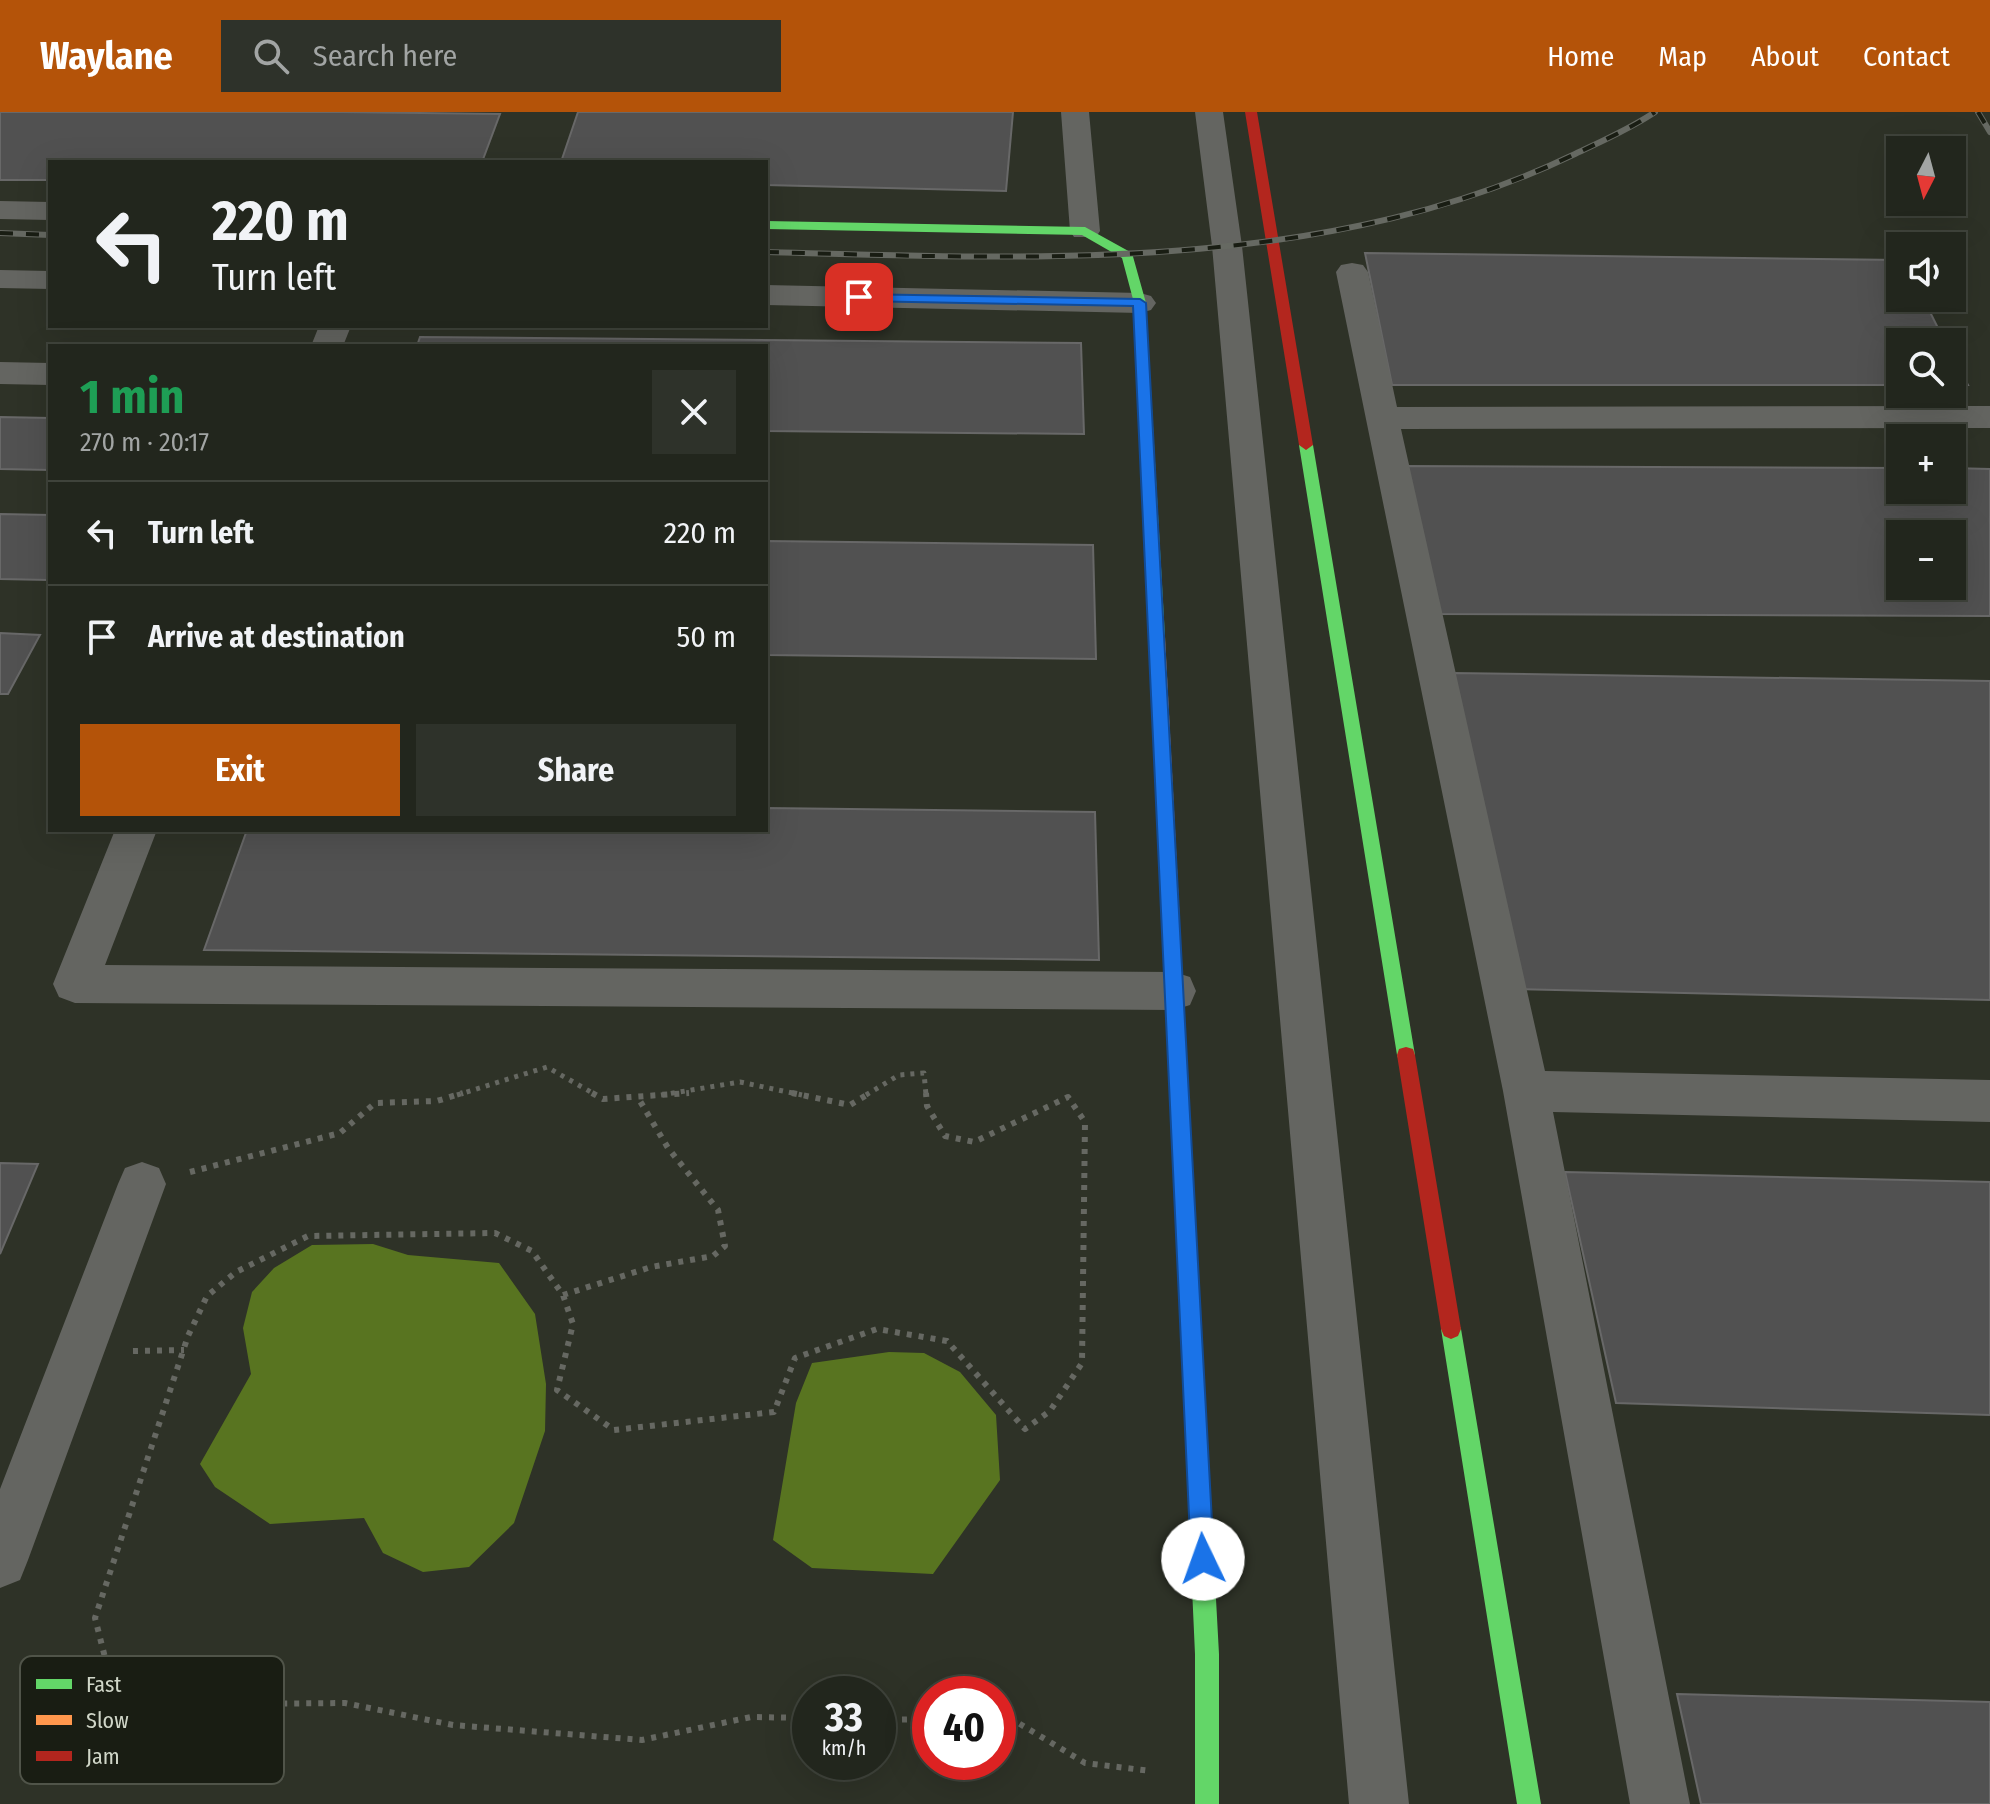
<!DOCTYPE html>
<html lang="en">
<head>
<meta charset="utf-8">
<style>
  :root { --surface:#22261d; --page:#2e322a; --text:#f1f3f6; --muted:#a2a5a4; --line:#3f433b; --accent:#b45309 }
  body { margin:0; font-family:"Fira Sans Condensed",sans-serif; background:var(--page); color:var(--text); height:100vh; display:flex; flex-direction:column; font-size:30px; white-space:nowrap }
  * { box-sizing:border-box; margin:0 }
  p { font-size:26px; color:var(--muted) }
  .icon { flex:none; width:44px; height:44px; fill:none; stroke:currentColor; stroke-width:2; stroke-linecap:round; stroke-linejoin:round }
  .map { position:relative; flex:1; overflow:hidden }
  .drawer { position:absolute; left:48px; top:232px; width:720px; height:488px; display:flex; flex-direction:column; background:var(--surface); border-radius:0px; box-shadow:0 8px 32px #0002,0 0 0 2px var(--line) }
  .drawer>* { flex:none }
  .guide { position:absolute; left:48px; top:48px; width:720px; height:168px; border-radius:0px; box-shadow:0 8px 32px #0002,0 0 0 2px var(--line); background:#22261d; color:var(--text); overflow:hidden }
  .needle { width:52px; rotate:186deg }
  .fabs { position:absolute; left:1886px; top:24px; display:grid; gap:16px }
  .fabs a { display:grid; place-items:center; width:80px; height:80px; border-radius:0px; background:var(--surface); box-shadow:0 8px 32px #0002,0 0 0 2px var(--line); font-size:40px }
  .speed { position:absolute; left:792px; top:1564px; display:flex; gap:16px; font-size:40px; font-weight:700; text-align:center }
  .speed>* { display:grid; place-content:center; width:104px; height:104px; border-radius:50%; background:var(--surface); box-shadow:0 8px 32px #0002,0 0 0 2px var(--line); line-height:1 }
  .speed small { font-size:20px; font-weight:400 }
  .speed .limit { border:12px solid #d22; background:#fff; color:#111 }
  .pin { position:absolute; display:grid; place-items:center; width:68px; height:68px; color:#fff; margin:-34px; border-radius:16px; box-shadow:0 4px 12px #0006 }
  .me { position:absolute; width:88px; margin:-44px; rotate:357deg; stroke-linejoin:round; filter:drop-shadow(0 0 6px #0008) }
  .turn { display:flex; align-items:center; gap:28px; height:168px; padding:0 32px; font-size:36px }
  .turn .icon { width:104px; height:104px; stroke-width:2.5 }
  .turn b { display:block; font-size:56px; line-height:68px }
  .round { display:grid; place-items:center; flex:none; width:84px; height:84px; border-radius:0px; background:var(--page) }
  .headline { display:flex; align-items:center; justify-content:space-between; height:136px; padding:0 32px }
  h1 { font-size:48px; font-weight:700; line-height:60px; color:#1e9e55 }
  .cta { display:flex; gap:16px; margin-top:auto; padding:16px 32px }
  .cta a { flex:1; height:92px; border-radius:0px; background:var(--accent); color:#fff; font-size:32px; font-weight:700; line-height:92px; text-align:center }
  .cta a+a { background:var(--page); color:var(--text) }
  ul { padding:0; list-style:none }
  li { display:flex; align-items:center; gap:24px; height:104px; padding:0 32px; border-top:2px solid var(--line) }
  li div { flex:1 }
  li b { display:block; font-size:30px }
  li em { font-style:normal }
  header { display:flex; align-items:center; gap:48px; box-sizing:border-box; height:112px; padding:0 40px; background:var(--accent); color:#fff }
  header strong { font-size:38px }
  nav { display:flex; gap:44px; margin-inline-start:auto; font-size:28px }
  .search { width:560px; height:72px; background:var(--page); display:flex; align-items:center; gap:20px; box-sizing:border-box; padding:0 28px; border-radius:0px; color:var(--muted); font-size:30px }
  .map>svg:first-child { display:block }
  .water { fill:#587420 }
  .building { fill:#515151; stroke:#686868; stroke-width:2; fill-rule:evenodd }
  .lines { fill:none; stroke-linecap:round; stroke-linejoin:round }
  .path-far1 { stroke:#666862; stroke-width:5; stroke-dasharray:4 6; stroke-linecap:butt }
  .path { stroke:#666862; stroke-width:6; stroke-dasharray:5 7; stroke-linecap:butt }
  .street { fill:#646561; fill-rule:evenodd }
  .fast { fill:#63d668; fill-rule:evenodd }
  .slow { fill:#ff974d; fill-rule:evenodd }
  .jam { fill:#b3261e; fill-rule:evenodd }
  .rail-casing { stroke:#666962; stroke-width:6 }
  .rail { stroke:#191d13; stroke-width:4; stroke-dasharray:13; stroke-linecap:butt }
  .route { fill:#1a73e8; stroke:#114b97; stroke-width:2 }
  .key { fill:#191d13; stroke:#505449; stroke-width:2 }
  .key-label { font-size:22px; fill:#d0d6c8 }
</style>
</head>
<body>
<header>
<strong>Waylane</strong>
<div class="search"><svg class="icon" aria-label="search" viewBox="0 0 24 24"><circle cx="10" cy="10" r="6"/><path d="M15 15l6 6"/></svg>Search here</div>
<nav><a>Home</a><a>Map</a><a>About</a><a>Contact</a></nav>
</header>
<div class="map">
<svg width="1990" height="1692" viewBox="0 0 1990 1692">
  <rect width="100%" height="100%" fill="#2e3227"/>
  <path class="water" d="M373 1132 408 1143 499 1151 535 1202 546 1272 545 1319 514 1411 469 1455 423 1460 383 1441 364 1406 270 1412 215 1375 200 1352 251 1262 243 1216 252 1180 274 1156 312 1133Z
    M889 1240 924 1241 960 1260 996 1303 1000 1368 933 1462 812 1456 773 1428 796 1291 812 1251Z"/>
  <path class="building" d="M0 0H342L500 2 482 50H50V68H0Z
    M578 0H1013L1006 79 766 73V50H561Z
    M1365 141 1900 148V186H1923L1945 230H1900V273H1392Z
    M420 225 1081 231 1084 322 766 319V234H417Z
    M1952 243 1968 273H1952Z
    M0 305 50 306V358L0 357Z
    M1401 354 1900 356V378H1952V356L1990 357V504L1434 502ZM1900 422H1952V474H1900Z
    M0 402 50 403 48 468 0 467Z
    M766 429 1093 433 1096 547 766 543Z
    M0 521 40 523 8 582H0Z
    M1452 561 1990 569V888L1510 877Z
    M766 696 1095 700 1099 848 204 838 247 718H766Z
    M0 1051 38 1052 0 1142Z
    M1565 1060 1990 1070V1303L1616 1291Z
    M1677 1582 1990 1590V1692H1701Z"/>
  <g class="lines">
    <path class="path-far1" d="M457 983 547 955 596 983
      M661 983 740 970 802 983
      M866 983 899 963 924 961 926 983"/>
    <path class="path" d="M592 981 603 987 689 981
      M792 981 850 993 870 981
      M190 1060 340 1021 375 991 437 989 463 981
      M563 1183 651 1155 713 1144 725 1134 718 1098 668 1036 637 984
      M133 1239 184 1238
      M998 1603H1005L1085 1651 1151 1659
      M810 1606 751 1605 642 1628 453 1613 345 1591 227 1592 134 1620 111 1569 95 1506 188 1224 207 1184 236 1160 308 1124 495 1121 532 1139 563 1183 573 1212 557 1278 614 1318 774 1300 795 1246 877 1217 947 1229 1025 1317 1050 1299 1082 1251 1085 1010 1068 985 974 1030 945 1024 927 994 926 981
      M878 1608 930 1607"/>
    <path class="street" d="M1061 0H1089L1100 119 1096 125H1074L1070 119Z
      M1195 0H1223L1242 134 1409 1692H1349L1212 134Z
      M0 89 50 90V108L0 107Z
      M1352 151 1363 153 1368 160 1397 295 1990 294V316L1401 317 1545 959 1990 968V1010L1553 1000 1690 1692H1630L1503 979 1336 160 1341 153Z
      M0 158 50 159V177L0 176Z
      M766 173 1140 181 1151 184 1156 191 1151 198 1140 201 766 193Z
      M319 214H351L343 234H311Z
      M0 250 50 251V273L0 272Z
      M115 718H157L105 853 1174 860 1190 865 1196 879 1190 893 1174 898 75 891 59 885 53 872Z
      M142 1050 159 1056 166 1072 28 1448 20 1468 0 1476V1377L118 1072 125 1056Z"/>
    <path class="fast" d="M766 109 1085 115 1132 141 1146 191 1165 525 1162 529 1157 531 1149 525 1134 191 1122 146 1082 123 766 117Z
      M1306 328 1313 333 1415 943 1413 949 1406 951 1399 949 1397 943 1299 333Z
      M1186 1110 1193 1113 1196 1120 1219 1542V1692H1195V1542L1176 1120 1179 1113Z
      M1451 1207 1458 1210 1461 1217 1541 1692H1517L1441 1217 1444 1210Z"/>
    <path class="slow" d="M1157 519 1165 525 1180 813 1177 818H1165L1162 813 1149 525Z"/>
    <path class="jam" d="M1245 0H1257L1313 333 1306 338 1299 333Z
      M1171 806 1177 808 1180 813 1196 1120 1193 1127 1186 1130 1179 1127 1176 1120 1162 813 1165 808Z
      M1406 935 1413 937 1415 943 1461 1217 1458 1224 1451 1227 1444 1224 1441 1217 1397 943 1399 937Z"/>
    <defs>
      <path id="rail" d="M1978 0 1990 20
        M0 121 50 123
        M766 140C1036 147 1325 162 1575 42 1602 29 1630 17 1655 0"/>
    </defs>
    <use href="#rail" class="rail-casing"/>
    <use href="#rail" class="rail"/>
  </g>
  <path class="route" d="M855 182 1140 187 1146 191 1214 1447 1211 1455 1203 1459 1195 1455 1191 1447 1133 194 859 189 855 188Z"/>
  <rect x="20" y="1544" width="264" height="128" rx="12" class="key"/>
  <rect x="36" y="1567" width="36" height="10" fill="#63d668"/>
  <rect x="36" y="1603" width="36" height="10" fill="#ff974d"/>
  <rect x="36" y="1639" width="36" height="10" fill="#b3261e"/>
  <g class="key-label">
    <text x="86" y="1580">Fast</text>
    <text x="86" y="1616">Slow</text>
    <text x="86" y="1652">Jam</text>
  </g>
</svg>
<div class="fabs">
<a><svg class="needle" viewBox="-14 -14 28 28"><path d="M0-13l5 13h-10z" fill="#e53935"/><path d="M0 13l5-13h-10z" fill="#a2a5a4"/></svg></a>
<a><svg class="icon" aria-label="sound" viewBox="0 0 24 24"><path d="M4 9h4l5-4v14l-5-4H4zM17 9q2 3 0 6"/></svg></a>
<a><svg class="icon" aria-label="search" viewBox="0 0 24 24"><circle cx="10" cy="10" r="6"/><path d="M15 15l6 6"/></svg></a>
<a>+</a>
<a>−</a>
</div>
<div class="speed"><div>33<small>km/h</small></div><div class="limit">40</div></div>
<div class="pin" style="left:859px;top:185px;background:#d93025"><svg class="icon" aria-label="arrive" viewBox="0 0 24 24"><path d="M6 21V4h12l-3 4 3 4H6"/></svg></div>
<svg class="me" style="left:1203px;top:1447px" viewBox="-20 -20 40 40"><circle r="19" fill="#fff"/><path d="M0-13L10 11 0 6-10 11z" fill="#1a73e8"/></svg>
<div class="guide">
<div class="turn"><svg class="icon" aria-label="left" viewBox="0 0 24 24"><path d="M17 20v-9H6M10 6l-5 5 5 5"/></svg><div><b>220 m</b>Turn left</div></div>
</div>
<section class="drawer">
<div class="headline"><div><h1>1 min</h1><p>270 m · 20:17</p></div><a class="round"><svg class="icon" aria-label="close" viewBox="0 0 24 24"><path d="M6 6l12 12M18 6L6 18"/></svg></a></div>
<ul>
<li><svg class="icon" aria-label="left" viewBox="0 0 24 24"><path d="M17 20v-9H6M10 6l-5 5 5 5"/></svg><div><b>Turn left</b></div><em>220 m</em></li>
<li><svg class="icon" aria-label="arrive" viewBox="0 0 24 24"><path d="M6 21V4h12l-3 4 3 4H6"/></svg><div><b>Arrive at destination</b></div><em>50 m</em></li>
</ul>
<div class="cta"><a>Exit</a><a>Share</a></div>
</section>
</div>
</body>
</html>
